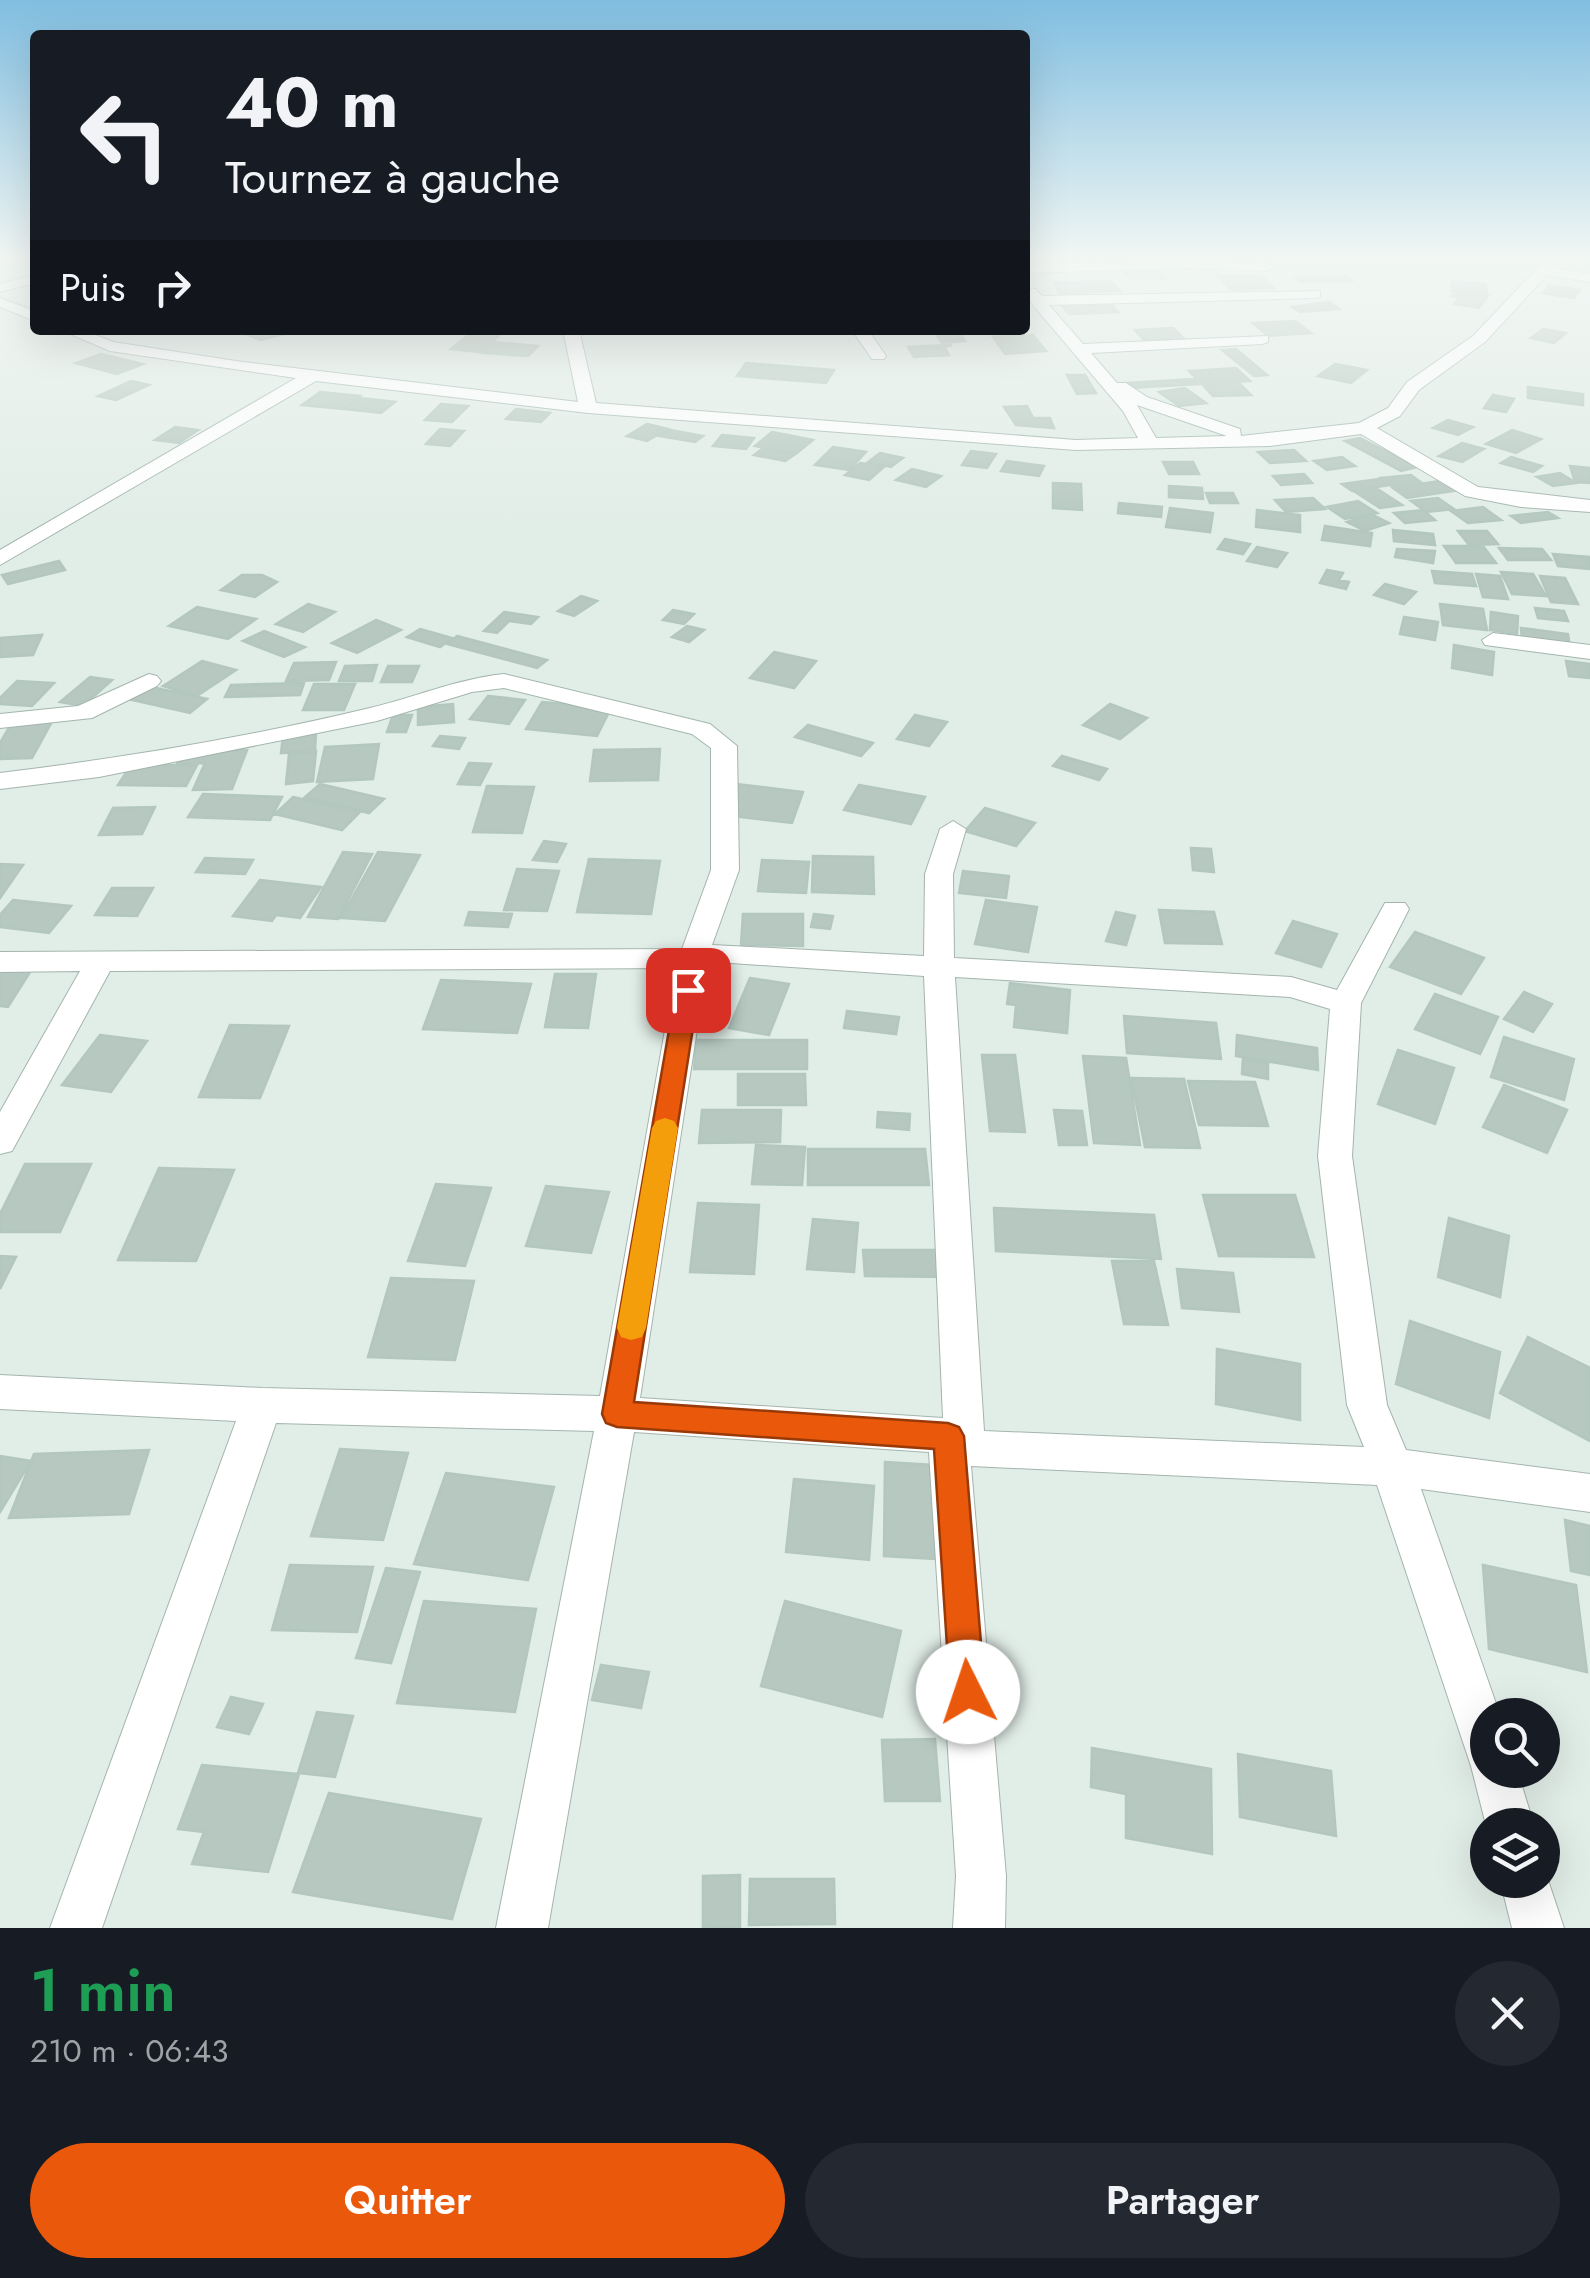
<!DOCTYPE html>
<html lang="fr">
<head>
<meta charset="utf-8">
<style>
  :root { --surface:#171b24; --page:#242831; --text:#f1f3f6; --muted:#9ea1a6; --accent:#ea580c }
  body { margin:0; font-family:Jost,sans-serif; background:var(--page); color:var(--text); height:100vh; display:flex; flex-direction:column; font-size:38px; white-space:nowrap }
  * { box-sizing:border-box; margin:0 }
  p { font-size:32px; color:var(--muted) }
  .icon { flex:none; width:55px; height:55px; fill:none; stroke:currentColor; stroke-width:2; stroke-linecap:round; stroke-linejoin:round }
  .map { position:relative; height:1928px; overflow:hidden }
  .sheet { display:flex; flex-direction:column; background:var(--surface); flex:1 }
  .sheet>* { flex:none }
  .banner { position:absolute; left:30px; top:30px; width:1000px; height:305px; border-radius:10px; box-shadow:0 10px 40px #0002; background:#171b24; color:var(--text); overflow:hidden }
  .tools { position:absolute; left:1470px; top:1698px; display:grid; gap:20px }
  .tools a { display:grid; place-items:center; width:90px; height:90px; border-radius:50%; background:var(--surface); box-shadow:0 10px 40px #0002; font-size:50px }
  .pin { position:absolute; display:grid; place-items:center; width:85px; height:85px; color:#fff; margin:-42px; border-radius:20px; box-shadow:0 5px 15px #0006 }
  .me { position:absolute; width:110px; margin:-55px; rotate:356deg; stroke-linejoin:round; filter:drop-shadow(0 0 8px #0008) }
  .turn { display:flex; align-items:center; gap:35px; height:210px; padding:0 30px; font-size:45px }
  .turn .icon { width:130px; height:130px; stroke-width:2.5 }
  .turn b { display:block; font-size:70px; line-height:85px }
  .then { display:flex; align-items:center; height:95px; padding:0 30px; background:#0003; gap:20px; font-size:38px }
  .round { display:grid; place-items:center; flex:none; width:105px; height:105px; border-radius:52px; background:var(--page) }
  .head { display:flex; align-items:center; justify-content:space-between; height:170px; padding:0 30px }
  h1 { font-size:60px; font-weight:600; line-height:75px; color:#1e9e55 }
  .button { display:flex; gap:20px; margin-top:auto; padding:20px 30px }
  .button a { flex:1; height:115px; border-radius:60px; background:var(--accent); color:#fff; font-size:40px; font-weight:600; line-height:115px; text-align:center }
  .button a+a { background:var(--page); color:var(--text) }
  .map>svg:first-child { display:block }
  .building { fill:#b6c8c0; stroke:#b3c7be; stroke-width:2.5 }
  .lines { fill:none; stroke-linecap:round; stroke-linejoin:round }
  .street-casing { stroke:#a3b5ae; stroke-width:2 }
  .street { fill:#fff; fill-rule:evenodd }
  .route { fill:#ea580c; stroke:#983908; stroke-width:2.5 }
  .slow { fill:#f59e0b }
</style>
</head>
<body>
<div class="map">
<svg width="1590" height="1928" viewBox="0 0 1590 1928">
  <rect width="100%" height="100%" fill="#e1ede7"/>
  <path class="building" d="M1122 269 1159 270 1165 278H1129Z
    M1260 275 1274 288 1231 290 1217 276Z
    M1347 276 1352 281 1300 282 1295 277Z
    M1083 281H1111L1120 291 1091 292Z
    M1452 281 1486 284 1487 294 1452 291Z
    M1054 282H1083L1089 295H1060Z
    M1549 285 1580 290 1574 298 1543 293Z
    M1456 292 1488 296 1479 308 1454 304 1460 298 1452 296Z
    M1107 300 1118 312 1069 314 1059 302Z
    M1329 302 1339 309 1300 312 1292 307Z
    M1295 321 1311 333 1268 336 1253 323Z
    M1173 328 1185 340 1146 342 1135 330Z
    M1543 329 1566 333 1554 343 1531 338Z
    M236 330H274L284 334 261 340Z
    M933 330H957L965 341 942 343Z
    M473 331 501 334 480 352 451 349Z
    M1033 335 1046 351 1005 354 993 337Z
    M493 342 538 346 528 356 483 353Z
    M952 345 944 347 949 355 914 357 908 347Z
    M1236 349 1267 375 1254 376 1222 350Z
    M101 354 143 364 117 374 76 363Z
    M746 363 834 370 826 383 737 376Z
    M1335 364 1367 370 1351 383 1318 376Z
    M1236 368 1250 381 1202 384 1189 371Z
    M1067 375H1085L1096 393 1077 394Z
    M1194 379 1200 384 1130 388 1125 383Z
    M131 381 149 385 116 400 98 396Z
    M1239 383 1251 395 1213 396 1203 385Z
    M1528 387 1583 394V405L1528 398Z
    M1185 388 1206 403 1179 406 1159 392Z
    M320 392 360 396 343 409 302 405Z
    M1493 395 1514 399 1506 412 1484 408Z
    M360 398 395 402 381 413 345 409Z
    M441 404 468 406 452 422 425 420Z
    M1027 406 1033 418H1050L1054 428 1016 425 1004 407Z
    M516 409 550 413 541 422 506 419Z
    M1448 420 1473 427 1458 435 1433 428Z
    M647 424 668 429 647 441 627 436Z
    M175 427 198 430 179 443 155 440Z
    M440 429 464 431 450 446 426 444Z
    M670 430 703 436 695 442 660 436Z
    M1512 430 1541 439 1516 453 1486 444Z
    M772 432 813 440 797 453 755 446Z
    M722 435 754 438 746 449 713 446Z
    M1360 438 1417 467 1401 471 1345 441Z
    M1462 443 1484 449 1462 462 1439 456Z
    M833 447 866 452 849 470 815 465Z
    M763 448 794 455 785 461 754 455Z
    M1294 450 1306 461 1270 463 1258 452Z
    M971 451 996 454 987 468 962 465Z
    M880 453 903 458 891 467 868 462Z
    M1342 457 1355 466 1327 470 1314 461Z
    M1511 457 1542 466 1533 472 1501 463Z
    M1007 461 1044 466 1039 476 1001 471Z
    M1163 462H1193L1199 474H1169Z
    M860 463 884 467 869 480 845 475Z
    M1570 466 1590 468V483L1575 482Z
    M912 469 941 476 926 487 896 480Z
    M1560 473 1576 483 1553 486 1537 477Z
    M1304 474 1312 483 1281 485 1273 476Z
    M1411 475 1422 483 1392 486 1381 478Z
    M1379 479 1389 485 1352 491 1342 484Z
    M1446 480 1460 490 1407 498 1393 488Z
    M1053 483 1081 484 1082 510 1053 508Z
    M1169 486 1202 488 1203 499 1169 497Z
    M1376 488 1402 505 1380 508 1355 492Z
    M1206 493H1233L1238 503H1210Z
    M1313 498 1325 509 1286 512 1275 500Z
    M1438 498 1454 509 1426 512 1411 501Z
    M1358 501 1377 513 1345 519 1327 507Z
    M1119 503 1162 507 1161 517 1118 513Z
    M1483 507 1501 520 1468 523 1451 511Z
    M1170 508 1213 513 1210 532 1166 527Z
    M1257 510 1300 515V532L1256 527Z
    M1423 510 1435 520 1405 523 1394 513Z
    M1548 512 1558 518 1521 523 1511 516Z
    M1371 514 1389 523 1365 531 1347 522Z
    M1325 526 1372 533 1370 546 1322 540Z
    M1393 530 1433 534 1435 545 1394 541Z
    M1458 531H1487L1498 544 1469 545Z
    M1225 539 1250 544 1243 554 1218 549Z
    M1444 546H1483L1496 563H1456Z
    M1257 547 1287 553 1277 567 1247 561Z
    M1499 548 1542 549 1551 560H1508Z
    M1397 549 1435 551 1433 563 1395 557Z
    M1553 554 1590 557V569L1558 566Z
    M59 561 65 570 8 584 2 575Z
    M1327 570 1343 573 1339 580 1349 582 1346 589 1320 583Z
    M1432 571 1472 574 1476 586 1435 583Z
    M1501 572 1533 574 1546 596 1512 594Z
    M1476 574 1500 576 1508 599 1483 597Z
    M242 575H262L277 582 255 597 221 590Z
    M1540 576 1565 578 1578 604 1551 602Z
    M1385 584 1416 592 1404 604 1374 595Z
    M581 596 597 601 574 616 558 611Z
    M308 604 335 612 303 632 276 624Z
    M1440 604 1483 609 1487 630 1443 625Z
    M197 607 256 619 228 639 169 626Z
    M1535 608 1564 611 1568 621 1538 618Z
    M673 610 694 614 684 624 663 620Z
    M504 612 538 617 531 624 509 621 497 633 484 631Z
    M1491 612 1518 616 1517 634 1490 630Z
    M1404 617 1438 622 1435 640 1400 634Z
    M376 620 401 630 357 653 332 643Z
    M687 626 704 630 689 642 672 637Z
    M1521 628 1568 634 1570 648 1522 641Z
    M420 629 452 638 440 647 407 637Z
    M264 631 305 647 284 657 243 641Z
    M42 635 33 655 0 657V638Z
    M457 636 547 660 537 668 447 644Z
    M1454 645 1494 652 1492 675 1452 668Z
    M774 652 816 661 794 688 750 678Z
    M202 661 236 670 197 696 163 686Z
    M1566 661 1590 664V678L1569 676Z
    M336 662 329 680 286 681 294 663Z
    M377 665 372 681H339L345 666Z
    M388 666H419L412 682H381Z
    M90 677 112 680 83 706 60 702Z
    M17 681 54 683 32 706 0 704V698Z
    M304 683 300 695 225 697 231 685Z
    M314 684H355L344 710H303Z
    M142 685 207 699 190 713 123 698Z
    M488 696 525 700 509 724 470 719Z
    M542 702 611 708 597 736 526 729Z
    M453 704 454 722 418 725V707Z
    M1110 704 1147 718 1120 739 1083 725Z
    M393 715H412L406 732H387Z
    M915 715 947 722 929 746 897 739Z
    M54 718 32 758 0 759V743L14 719Z
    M808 725 873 743 861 756 795 737Z
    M316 732 315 750 281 753 283 736Z
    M440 736 465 738 459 749 433 746Z
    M379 744 373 779 317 782 325 747Z
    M660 749 658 780 590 781 594 750Z
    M247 750 232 789 193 790 205 763 177 764 182 752Z
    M316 751 313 781 286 784 289 754Z
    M1062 756 1107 769 1099 780 1053 766Z
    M469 763 491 764 480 785 458 784Z
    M131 765H197L186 786 118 785Z
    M320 784 384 799 369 813 305 797Z
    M736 784 803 792 792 823 723 815Z
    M859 785 925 797 911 824 844 810Z
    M487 786 534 787 522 833 473 832Z
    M203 794 282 797 270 820 188 817Z
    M293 797 360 812 342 830 275 814Z
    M155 807 142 834 99 835 113 808Z
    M985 808 1035 823 1016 846 965 831Z
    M544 841 566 844 557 862 533 860Z
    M1191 848 1211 849 1214 872 1193 870Z
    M343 852 372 854 338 919 308 917Z
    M378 852 420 855 385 921 341 918Z
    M813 856 873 857 874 894 812 892Z
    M205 858 253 860 245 874 196 872Z
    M589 859 660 861 651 914 577 912Z
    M762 860 809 862 806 893 758 891Z
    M0 864 23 865 0 898Z
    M517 869 559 871 547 911 504 910Z
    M963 871 1009 876 1006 898 959 893Z
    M260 880 321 887 300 918 276 915 272 921 233 916Z
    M112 888H153L137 916 95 915Z
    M13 900 71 906 49 933 0 927V915Z
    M986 900 1037 907 1028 952 975 944Z
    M1159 910 1214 912 1222 944 1165 943Z
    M469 912 512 914 508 927 465 925Z
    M1116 912 1135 916 1126 945 1106 941Z
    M743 914H803V946L741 945Z
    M814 914 833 916 830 929 811 927Z
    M1293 921 1337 934 1321 967 1276 953Z
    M1415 932 1484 958 1461 994 1390 967Z
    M0 968 32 969 8 1007 0 1006Z
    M555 974H596L588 1028 545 1027Z
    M750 978 789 984 769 1035 729 1028Z
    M441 980 531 984 517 1033 423 1029Z
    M1010 983 1070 990 1067 1033 1014 1027 1016 1005 1007 1004Z
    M1524 992 1552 1004 1533 1032 1504 1019Z
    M1435 994 1498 1017 1480 1054 1415 1029Z
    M847 1011 899 1017 896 1034 844 1028Z
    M1124 1016 1216 1023 1221 1059 1127 1053Z
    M230 1025 289 1026 260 1098 199 1097Z
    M100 1035 147 1041 111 1092 62 1085Z
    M1237 1035 1317 1048 1318 1070 1236 1056Z
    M1504 1037 1574 1059 1564 1100 1491 1077Z
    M696 1040H807V1069H694Z
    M1398 1050 1454 1068 1435 1124 1378 1104Z
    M982 1055H1015L1025 1132 990 1131Z
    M1083 1056 1126 1058 1140 1145 1094 1143Z
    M1243 1059 1268 1064V1079L1242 1074Z
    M738 1074H805L806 1105H738Z
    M1131 1078 1184 1079 1200 1148 1145 1147Z
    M1188 1081 1255 1082 1268 1126 1199 1125Z
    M1504 1085 1567 1110 1547 1153 1483 1127Z
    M702 1110H781L780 1142 699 1143Z
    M1054 1110 1082 1111 1087 1145H1059Z
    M878 1112 910 1114 909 1130 877 1127Z
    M756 1145 805 1147 802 1185 752 1184Z
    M808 1149H925L929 1185H808Z
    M25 1164H91L60 1232H0V1214Z
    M159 1168 234 1170 196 1261 118 1260Z
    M436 1184 491 1188 465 1266 408 1261Z
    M546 1186 609 1192 591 1253 526 1246Z
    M1203 1195H1295L1314 1257 1219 1256Z
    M698 1203 759 1205 754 1274 690 1272Z
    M994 1208 1154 1215 1161 1259 996 1251Z
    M1449 1218 1509 1236 1500 1297 1438 1277Z
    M813 1219 858 1223 854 1272 807 1269Z
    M863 1250H946L949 1277 865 1276Z
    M0 1256 16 1257 0 1289Z
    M1112 1261H1154L1168 1325 1124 1324Z
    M1177 1269 1233 1273 1239 1312 1182 1308Z
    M391 1278 474 1281 455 1360 368 1357Z
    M1410 1321 1500 1352 1489 1418 1396 1384Z
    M1528 1337 1590 1368V1441L1500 1393Z
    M1217 1349 1300 1364V1420L1216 1404Z
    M340 1449 408 1453 383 1540 311 1536Z
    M149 1450 129 1514 9 1518 34 1454Z
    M0 1456 31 1461 0 1512Z
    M885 1462 934 1465 935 1559 884 1556Z
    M446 1473 554 1487 528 1580 414 1564Z
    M794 1479 874 1486 869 1560 786 1552Z
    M1565 1520 1590 1526V1575L1571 1571Z
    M290 1565 373 1567 357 1632 272 1630Z
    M1483 1565 1576 1585 1587 1672 1489 1649Z
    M386 1568 420 1572 391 1663 356 1658Z
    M424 1601 536 1609 515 1712 397 1703Z
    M785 1601 901 1631 882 1717 761 1686Z
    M601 1665 649 1672 641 1708 592 1700Z
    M231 1697 263 1704 249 1734 217 1727Z
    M317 1712 353 1716 335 1777 298 1773Z
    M935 1739 940 1801H885L882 1740Z
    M1092 1748 1211 1769 1212 1854 1126 1838V1794L1091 1787Z
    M1238 1754 1331 1771 1336 1836 1240 1817Z
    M202 1765 299 1774 268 1872 192 1864 204 1832 178 1829Z
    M329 1793 481 1819 452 1919 293 1892Z
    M740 1875V1928H703V1876Z
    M750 1879H834L835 1924 749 1925Z"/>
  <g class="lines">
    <defs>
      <path id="street" d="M1547 258H1562L1554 268 1590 274V282L1547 275 1485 342 1419 390 1400 416 1377 428 1478 487 1590 500V512L1521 507 1465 496 1361 434 1270 446 1076 450 588 413 316 381 0 565V550L296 378 110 351 61 330H83L113 342 236 361 578 402 563 330H579L596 403 1076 440 1138 438 1123 411 1032 304 1025 289H1035L1042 296 1320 291V297L1315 298 1049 305 1083 344 1268 336V342L1262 344 1091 353 1117 383H1126L1147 397 1240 429 1241 436 1359 423 1388 408 1407 382 1473 336ZM1137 405 1227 436 1156 438Z
        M1188 260 1267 263 1274 267 1267 271 1188 268 1025 273V265Z
        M35 275V283L0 292V284Z
        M0 298 35 311V321L0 307Z
        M852 330H868L886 356 884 359H872Z
        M1493 633 1590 645V659L1485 645 1482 640Z
        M149 674 157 676 161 681 157 686 92 718 0 728V714L78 706Z
        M504 674 710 724 737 746 739 870 712 945 924 956 925 874 940 829 953 821 966 829 953 874 954 958 1291 977 1337 990 1385 903H1405L1409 909 1361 1003 1352 1156 1387 1405 1406 1450 1590 1474V1512L1421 1489 1500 1715H1488V1770H1517L1534 1825H1488V1833L1471 1766 1377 1485 971 1466 1006 1876 1005 1928H953L956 1876 929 1452 634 1432 548 1928H496L594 1431 276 1423 102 1928H50L236 1421 0 1409V1375L262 1388 600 1396 676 968 110 971 12 1151 0 1154V1112L80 971 0 972V952L682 949 711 870V748L692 734 504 688 472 692 377 721 99 777 0 789V773C124 758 249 737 370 708 416 697 457 679 504 674ZM731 963 924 976 943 1418 640 1398 707 965ZM955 977 1290 997 1330 1009 1318 1156 1347 1405 1364 1447 984 1431Z
        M1542 1862 1564 1928H1512L1500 1880H1542Z"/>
    </defs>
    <use href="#street" class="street-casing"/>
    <use href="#street" class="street"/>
  </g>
  <linearGradient id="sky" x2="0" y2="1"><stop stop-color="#80bee1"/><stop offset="0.49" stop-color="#f2f7f4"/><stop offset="1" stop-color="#f2f7f4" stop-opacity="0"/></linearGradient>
  <rect width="1590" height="528" fill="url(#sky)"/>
  <path class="route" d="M688 982 699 990 634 1402 948 1423 959 1427 964 1436 985 1692 980 1704 968 1709 955 1704 950 1692 934 1449 617 1427 606 1423 602 1414 676 990Z"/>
  <path class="slow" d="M665 1118 674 1121 678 1128 646 1328 642 1337 631 1340 621 1337 617 1328 652 1128 656 1121Z"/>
</svg>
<div class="tools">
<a><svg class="icon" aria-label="search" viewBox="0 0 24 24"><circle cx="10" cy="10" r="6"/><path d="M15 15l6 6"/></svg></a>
<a><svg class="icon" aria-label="layers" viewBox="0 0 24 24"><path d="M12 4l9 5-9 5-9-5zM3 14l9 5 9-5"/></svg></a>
</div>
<div class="pin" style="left:688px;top:990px;background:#d93025"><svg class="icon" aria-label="arrive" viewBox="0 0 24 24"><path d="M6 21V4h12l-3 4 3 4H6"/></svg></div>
<svg class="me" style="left:968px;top:1692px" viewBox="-20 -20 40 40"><circle r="19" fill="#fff"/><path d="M0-13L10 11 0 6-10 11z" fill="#ea580c"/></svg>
<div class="banner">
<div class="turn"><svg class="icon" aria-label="left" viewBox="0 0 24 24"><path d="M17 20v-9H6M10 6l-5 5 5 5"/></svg><div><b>40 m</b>Tournez à gauche</div></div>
<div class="then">Puis<svg class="icon" aria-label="right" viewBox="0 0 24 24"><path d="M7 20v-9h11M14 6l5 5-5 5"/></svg></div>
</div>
</div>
<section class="sheet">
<div class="head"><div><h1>1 min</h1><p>210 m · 06:43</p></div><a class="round"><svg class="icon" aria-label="close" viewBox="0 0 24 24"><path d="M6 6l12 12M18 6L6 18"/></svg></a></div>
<div class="button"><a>Quitter</a><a>Partager</a></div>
</section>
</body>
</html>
